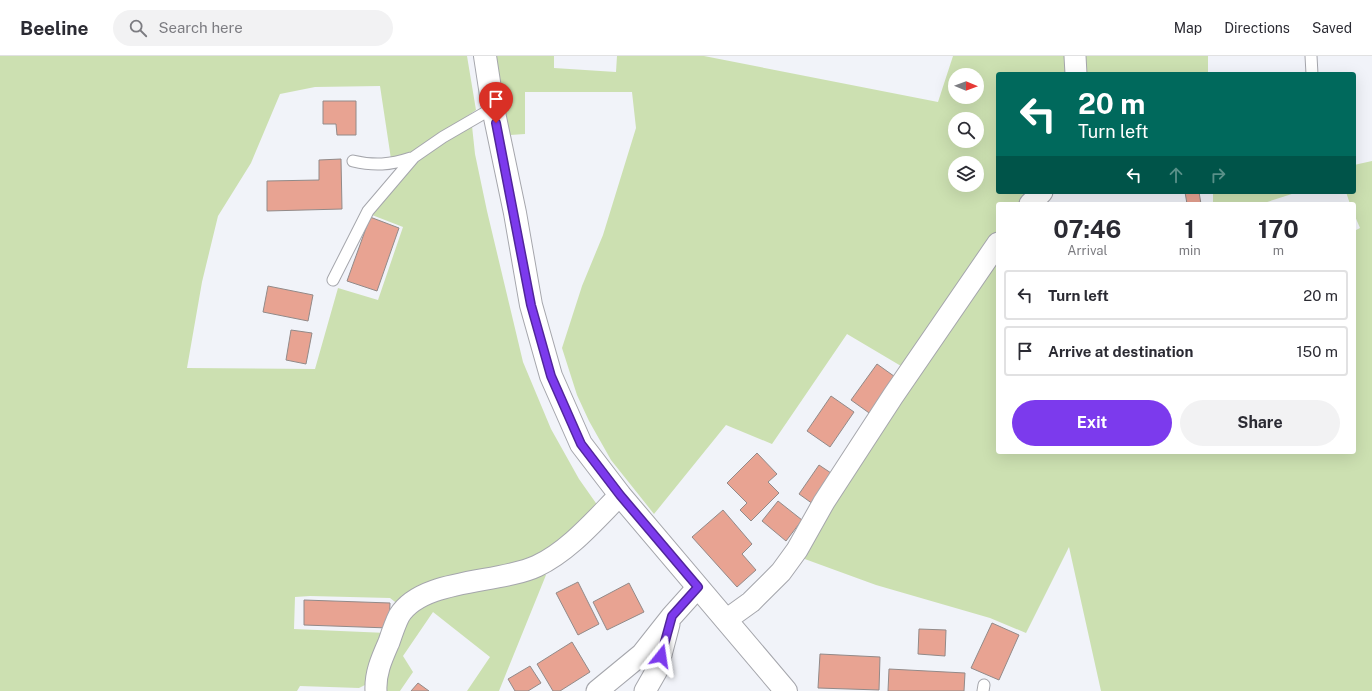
<!DOCTYPE html>
<html lang="en">
<head>
<meta charset="utf-8">
<style>
  :root { --surface:#fff; --page:#f2f2f3; --text:#2b2b33; --muted:#7c7c81; --line:#e1e1e2; --accent:#7c3aed }
  body { margin:0; font-family:"Public Sans",sans-serif; background:var(--page); color:var(--text); height:100vh; display:flex; flex-direction:column; font-size:15px; white-space:nowrap }
  * { box-sizing:border-box; margin:0 }
  p { font-size:13px; color:var(--muted) }
  .icon { flex:none; width:22px; height:22px; fill:none; stroke:currentColor; stroke-width:2; stroke-linecap:round; stroke-linejoin:round }
  .map { position:relative; flex:1; overflow:hidden }
  .sheet { position:absolute; left:996px; top:146px; width:360px; height:252px; display:flex; flex-direction:column; background:var(--surface); border-radius:4px; box-shadow:0 4px 16px #0002 }
  .sheet>* { flex:none }
  .top-card { position:absolute; left:996px; top:16px; width:360px; height:122px; border-radius:4px; box-shadow:0 4px 16px #0002; background:#00695c; color:#fff; overflow:hidden }
  .needle { width:26px; rotate:91deg }
  .buttons { position:absolute; left:948px; top:12px; display:grid; gap:8px }
  .buttons a { display:grid; place-items:center; width:36px; height:36px; border-radius:50%; background:var(--surface); box-shadow:0 4px 16px #0002; font-size:20px }
  .pin { position:absolute; display:grid; place-items:center; width:34px; height:34px; color:#fff; margin:-41px -17px; border-radius:50% 50% 50% 0; rotate:-45deg; box-shadow:0 0 4px #0007 }
  .pin .icon { rotate:45deg }
  .me { position:absolute; width:44px; margin:-22px; rotate:15deg; stroke-linejoin:round; filter:drop-shadow(0 0 3px #0008) }
  .turn { display:flex; align-items:center; gap:14px; height:84px; padding:0 16px; font-size:18px }
  .turn .icon { width:52px; height:52px; stroke-width:2.5 }
  .turn b { display:block; font-size:28px; line-height:34px }
  .lanes { display:flex; align-items:center; height:38px; padding:0 16px; background:#0003; justify-content:center; gap:20px; direction:ltr }
  .lanes .off { opacity:.35 }
  .eta { display:flex; justify-content:space-evenly; align-items:center; height:68px; text-align:center }
  .eta b { font-size:24px; font-weight:700; line-height:28px }
  .cta { display:flex; gap:8px; margin-top:auto; padding:8px 16px }
  .cta a { flex:1; height:46px; border-radius:24px; background:var(--accent); color:#fff; font-size:16px; font-weight:700; line-height:46px; text-align:center }
  .cta a+a { background:var(--page); color:var(--text) }
  ul { padding:0; list-style:none }
  li { display:flex; align-items:center; gap:12px; height:50px; margin:0 8px 6px; padding:0 8px; border:2px solid var(--line); border-radius:4px }
  li div { flex:1 }
  li b { display:block; font-size:15px }
  li em { font-style:normal }
  header { display:flex; align-items:center; gap:24px; box-sizing:border-box; height:56px; padding:0 20px; background:var(--surface); border-bottom:1px solid var(--line) }
  header strong { font-size:19px }
  nav { display:flex; gap:22px; margin-inline-start:auto; font-size:14px }
  .search { width:280px; height:36px; background:var(--page); display:flex; align-items:center; gap:10px; box-sizing:border-box; padding:0 14px; border-radius:22px; color:var(--muted); font-size:15px }
  .map>svg:first-child { display:block }
  .green { fill:#cce0b1; fill-rule:evenodd }
  .building { fill:#e8a392; stroke:#928a89 }
  .lines { fill:none; stroke-linecap:round; stroke-linejoin:round }
  .lane-casing { stroke:#a5a6ac; stroke-width:13 }
  .street-casing { stroke:#a5a6ac; stroke-width:23 }
  .secondary-casing { stroke:#a5a6ac; stroke-width:24 }
  .lane { stroke:#fff; stroke-width:11 }
  .street { stroke:#fff; stroke-width:21 }
  .secondary { stroke:#fff; stroke-width:22 }
  .route-casing { stroke:#51269a; stroke-width:10 }
  .route { stroke:#7c3aed; stroke-width:7 }
</style>
</head>
<body>
<header>
<strong>Beeline</strong>
<div class="search"><svg class="icon" aria-label="search" viewBox="0 0 24 24"><circle cx="10" cy="10" r="6"/><path d="M15 15l6 6"/></svg>Search here</div>
<nav><a>Map</a><a>Directions</a><a>Saved</a></nav>
</header>
<div class="map">
<svg width="1372" height="635" viewBox="0 0 1372 635">
  <rect width="100%" height="100%" fill="#f1f3f9"/>
  <path class="green" d="M0 0H467L476 54 419 93 391 103 380 30 315 31 280 38 251 107 218 160 202 226 187 312 315 313 338 232 378 244 403 171 372 159 381 145 423 99 472 70 475 98 487 155 523 306 551 373 579 423 598 450 551 496 399 549 390 542 310 540 295 541 294 573 387 577 367 628 359 632 300 630 297 635H0Z
    M495 0H554V12L616 16 617 0H704L938 46 953 0H1070L1071 18H998V136H1031L1020 148H998V176L956 239 901 310 847 278 772 388 726 369 654 458 611 404 589 365 577 339 562 292 582 230 603 179 636 72 632 36H525V78L510 79ZM955 19H977V41H955ZM955 63H977V85H955ZM955 107H977V129H955Z
    M1082 0H1208V18H1083Z
    M1372 105V635H1101L1069 491 1026 577 990 562 876 529 802 502 829 455 998 197V396H1354V175L1360 172 1354 158V148H1350L1346 136H1354V109Z
    M1213 136H1298L1261 148H1213Z
    M538 513 546 519 499 635H467L490 601 433 556 403 600 413 616 400 635H380L395 581 413 556 438 538Z"/>
  <path class="building" d="M323 45H356V79H337L336 68H323Z
    M341 103 342 153 267 155V125L319 124V104Z
    M1185 136H1199L1201 148H1187Z
    M370 161 399 172 377 235 347 225Z
    M268 230 313 239 308 265 263 256Z
    M291 274 312 277 306 308 286 304Z
    M877 308 898 323 872 359 851 344Z
    M831 340 854 356 830 391 807 375Z
    M757 397 777 418 768 426 779 437 751 465 740 454 747 447 727 427Z
    M819 409 834 419 813 448 799 438Z
    M778 445 802 464 786 485 762 465Z
    M723 454 752 488 742 498 756 514 737 531 692 481Z
    M578 526 599 568 578 579 556 537Z
    M629 527 644 556 607 574 593 546Z
    M304 544 390 547 389 572 304 569Z
    M992 567 1019 579 999 624 971 612Z
    M919 573 946 574 945 600 918 598Z
    M572 586 590 616 560 635H553L537 608Z
    M820 598 880 601 879 634 818 632Z
    M530 610 541 627 528 635H515L508 623Z
    M889 613 965 617 964 635H888Z
    M418 627 429 635H411Z"/>
  <g class="lines">
    <defs>
      <path id="lane" d="M1311 0 1312 18
        M353 105C374 110 390 109 411 102
        M333 224 368 155 414 101 443 81 493 52
        M983 635 984 629"/>
      <path id="street" d="M1075 0 1076 18
        M1030 148 1042 136
        M726 564 751 546 781 516 797 494 824 446 893 340 998 187
        M376 635C375 617 382 602 389 586 392 577 395 568 399 560 422 522 499 528 537 510 569 495 595 464 620 439
        M597 635 642 598 672 560 698 531
        M645 635 657 614 669 568"/>
      <path id="secondary" d="M485 0 493 52 515 157 531 249 551 320 581 388 620 439 786 635"/>
    </defs>
    <use href="#lane" class="lane-casing"/>
    <use href="#street" class="street-casing"/>
    <use href="#secondary" class="secondary-casing"/>
    <use href="#lane" class="lane"/>
    <use href="#street" class="street"/>
    <use href="#secondary" class="secondary"/>
  </g>
  <g class="lines">
    <defs>
      <path id="route" d="M496 67 531 249 551 320 581 388 620 439 698 531 672 560 661 600"/>
    </defs>
    <use href="#route" class="route-casing"/>
    <use href="#route" class="route"/>
  </g>
</svg>
<div class="buttons">
<a><svg class="needle" viewBox="-14 -14 28 28"><path d="M0-13l5 13h-10z" fill="#e53935"/><path d="M0 13l5-13h-10z" fill="#7c7c81"/></svg></a>
<a><svg class="icon" aria-label="search" viewBox="0 0 24 24"><circle cx="10" cy="10" r="6"/><path d="M15 15l6 6"/></svg></a>
<a><svg class="icon" aria-label="layers" viewBox="0 0 24 24"><path d="M12 4l9 5-9 5-9-5zM3 14l9 5 9-5"/></svg></a>
</div>
<div class="pin" style="left:496px;top:67px;background:#d93025"><svg class="icon" aria-label="arrive" viewBox="0 0 24 24"><path d="M6 21V4h12l-3 4 3 4H6"/></svg></div>
<svg class="me" style="left:661px;top:600px" viewBox="-20 -20 40 40"><path d="M0-17L14 15 0 8-14 15z" fill="#7c3aed" stroke="#fff" stroke-width="4"/></svg>
<div class="top-card">
<div class="turn"><svg class="icon" aria-label="left" viewBox="0 0 24 24"><path d="M17 20v-9H6M10 6l-5 5 5 5"/></svg><div><b>20 m</b>Turn left</div></div>
<div class="lanes"><svg class="icon" aria-label="left" viewBox="0 0 24 24"><path d="M17 20v-9H6M10 6l-5 5 5 5"/></svg><svg class="icon off" aria-label="ahead" viewBox="0 0 24 24"><path d="M12 20V5M6 11l6-6 6 6"/></svg><svg class="icon off" aria-label="right" viewBox="0 0 24 24"><path d="M7 20v-9h11M14 6l5 5-5 5"/></svg></div>
</div>
<section class="sheet">
<div class="eta">
<div><b>07:46</b><p>Arrival</p></div>
<div><b>1</b><p>min</p></div>
<div><b>170</b><p>m</p></div>
</div>
<ul>
<li><svg class="icon" aria-label="left" viewBox="0 0 24 24"><path d="M17 20v-9H6M10 6l-5 5 5 5"/></svg><div><b>Turn left</b></div><em>20 m</em></li>
<li><svg class="icon" aria-label="arrive" viewBox="0 0 24 24"><path d="M6 21V4h12l-3 4 3 4H6"/></svg><div><b>Arrive at destination</b></div><em>150 m</em></li>
</ul>
<div class="cta"><a>Exit</a><a>Share</a></div>
</section>
</div>
</body>
</html>
